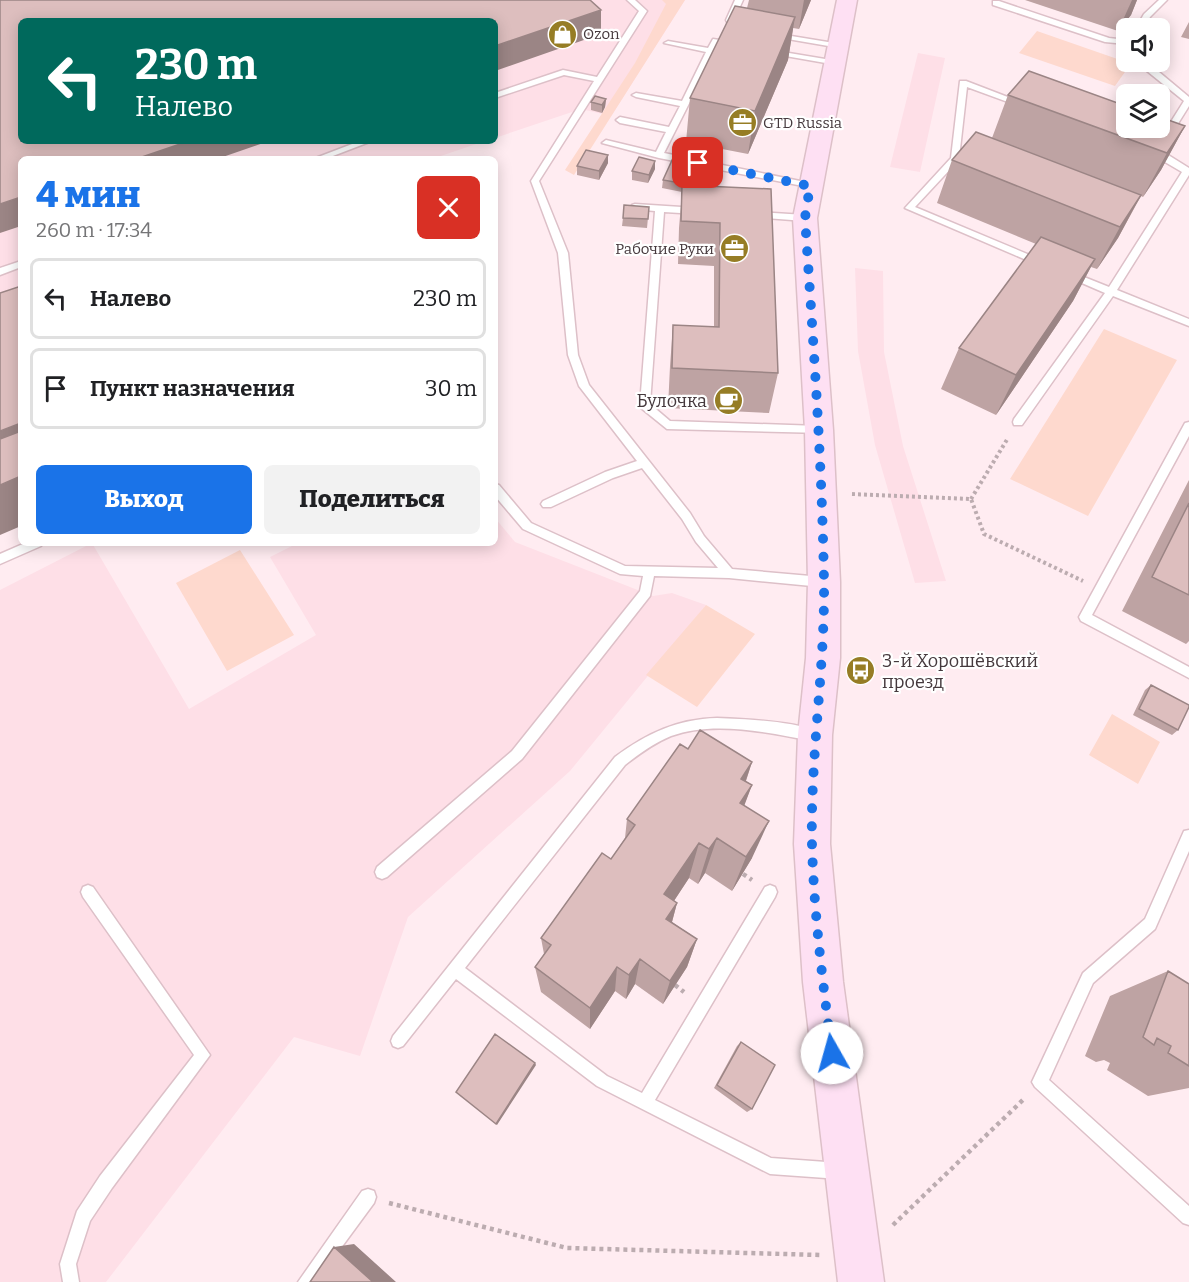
<!DOCTYPE html>
<html lang="ru">
<head>
<meta charset="utf-8">
<style>
  :root { --surface:#fff; --page:#f2f2f2; --text:#202124; --muted:#757577; --line:#e0e0e0; --accent:#1a73e8 }
  body { margin:0; font-family:Bitter,serif; background:var(--page); color:var(--text); height:100vh; display:flex; flex-direction:column; font-size:22px; white-space:nowrap }
  * { box-sizing:border-box; margin:0 }
  p { font-size:20px; color:var(--muted) }
  .icon { flex:none; width:33px; height:33px; fill:none; stroke:currentColor; stroke-width:2; stroke-linecap:round; stroke-linejoin:round }
  .map { position:relative; flex:1; overflow:hidden }
  .details { position:absolute; left:18px; top:156px; width:480px; height:390px; display:flex; flex-direction:column; background:var(--surface); border-radius:9px; box-shadow:0 3px 15px #0003 }
  .details>* { flex:none }
  .banner { position:absolute; left:18px; top:18px; width:480px; height:126px; border-radius:9px; box-shadow:0 3px 15px #0003; background:#00695c; color:#fff; overflow:hidden }
  .tools { position:absolute; left:1116px; top:18px; display:grid; gap:12px }
  .tools a { display:grid; place-items:center; width:54px; height:54px; border-radius:9px; background:var(--surface); box-shadow:0 3px 15px #0003; font-size:30px }
  .pin { position:absolute; display:grid; place-items:center; width:51px; height:51px; color:#fff; margin:-26px; border-radius:12px; box-shadow:0 3px 9px #0006 }
  .me { position:absolute; width:66px; margin:-33px; rotate:353deg; stroke-linejoin:round; filter:drop-shadow(0 0 4px #0008) }
  .turn { display:flex; align-items:center; gap:21px; height:126px; padding:0 18px; font-size:27px }
  .turn .icon { width:78px; height:78px; stroke-width:2.5 }
  .turn b { display:block; font-size:42px; line-height:51px }
  .round { display:grid; place-items:center; flex:none; width:63px; height:63px; border-radius:9px; background:var(--page) }
  .head { display:flex; align-items:center; justify-content:space-between; height:102px; padding:0 18px }
  h1 { font-size:36px; font-weight:800; line-height:45px; color:var(--accent) }
  .cta { display:flex; gap:12px; margin-top:auto; padding:12px 18px }
  .cta a { flex:1; height:69px; border-radius:9px; background:var(--accent); color:#fff; font-size:24px; font-weight:800; line-height:69px; text-align:center }
  .cta a+a { background:var(--page); color:var(--text) }
  ul { padding:0; list-style:none }
  li { display:flex; align-items:center; gap:18px; height:81px; margin:0 12px 9px; padding:0 6px; border:3px solid var(--line); border-radius:9px }
  li div { flex:1 }
  li b { display:block; font-size:22px }
  li em { font-style:normal }
  .map>svg:first-child { display:block }
  .built { fill:#fedfe7 }
  .green { fill:#fed9ce }
  .lines { fill:none; stroke-linecap:round; stroke-linejoin:round }
  .lane-casing { stroke:#ddc0c8; stroke-width:3 }
  .secondary-casing { stroke:#ddc0c8; stroke-width:3 }
  .path-far1 { stroke:#bcacb0; stroke-width:4; stroke-dasharray:3 3; stroke-linecap:butt }
  .path { stroke:#bcacb0; stroke-width:4.5; stroke-dasharray:4 4; stroke-linecap:butt }
  .lane { fill:#fff; fill-rule:evenodd }
  .secondary { fill:#fee0f3; fill-rule:evenodd }
  .wall { fill:#bea3a3 }
  .shaded-wall { fill:#9b8585 }
  .building { fill:#ddbebe; stroke:#9b8585; stroke-width:1.5 }
  .route { stroke:#1a73e8; stroke-width:10; stroke-dasharray:0 18 }
  .labels { text-anchor:middle; stroke-width:4.5; stroke-linejoin:round; paint-order:stroke }
  .far-poi-label { font-size:15px; fill:#45393d; stroke:#fff; text-anchor:start }
  .poi-label { font-size:18px; fill:#45393d; stroke:#fff; text-anchor:end }
</style>
</head>
<body>
<div class="map">
<svg width="1189" height="1282" viewBox="0 0 1189 1282">
  <rect width="100%" height="100%" fill="#ffecf1"/>
  <path class="built" d="M0 0H685L611 116 581 109 495 138V21H21V141H485L432 159H21V433L0 441Z
    M918 53 945 58 920 172 890 167Z
    M855 268 883 271 884 352 903 446 946 581 915 583 875 445 858 351Z
    M495 518 515 542 653 596 672 593 706 605 570 771 408 917 360 1056 294 1037 106 1282H0V590L92 543 189 709 316 635 270 557 298 543H495Z"/>
  <path class="green" d="M662 0H685L574 175 565 170 635 63 666 4Z
    M1037 31 1126 62H1132L1115 86 1019 53Z
    M1104 329 1177 360 1088 516 1010 479Z
    M240 550 294 635 227 671 176 583Z
    M706 605 755 634 697 707 646 675Z
    M1112 714 1160 742 1138 784 1089 755Z"/>
  <g class="lines">
    <defs>
      <path id="lane" d="M627 0H635L647 11 539 181 568 253 578 355 589 385 690 513 704 536 732 569 822 577 826 579 828 582 826 585 822 587 729 578 654 576 650 596 522 759 387 877 382 879 377 877 375 872 377 867 512 751 640 591 643 576 620 574 523 529 495 496V484L499 485 531 523 625 566 718 568 696 542 682 519 642 468 613 478 551 507H543L541 504 543 501 605 472 637 461 579 386 568 355 558 253 531 181 594 81 564 75 495 98V93L563 70 597 77 639 11Z
        M735 0H743L733 22H727L726 20Z
        M1159 0H1167L1150 17 1144 28H1136L1144 14Z
        M993 1H999L1109 38 1126 40V44L1105 42 993 5Z
        M773 33 840 44 844 46 840 48 776 37H773Z
        M713 39 733 42 737 44 733 46 719 44 664 153 810 183 814 186 813 188 659 158 602 143 606 140 656 152 666 132 620 123 616 120 620 117 669 127 680 106 636 97 632 95 636 93 682 101 706 52 664 43 668 41 708 48Z
        M771 50 837 61 841 63 837 65 774 54 770 52Z
        M1141 62H1149L1153 67 1189 97V106L1169 138 1162 136 1184 101 1147 71Z
        M960 81H966L1026 104 1019 106 967 87 959 158 966 162 962 165 956 163 915 207 1044 261V265H1038L905 208 951 158Z
        M360 141H372L325 159H313Z
        M1157 148 1189 168V175L1117 290 1189 319V326L1113 296 1022 425H1014L1013 422 1014 419 1105 293 1068 277V273H1074L1109 287 1182 172 1153 155V151Z
        M635 204 697 208 701 211 697 214 664 212 650 404 670 421 819 426 824 430 823 433 667 429 641 408 640 405 655 211 632 209V205Z
        M756 212 805 215 810 218 805 221 753 217V213Z
        M21 261V267L0 275V268Z
        M1189 422V436L1092 615 1189 667V678L1081 621 1079 617 1185 423Z
        M25 543H43L41 546 0 564V554Z
        M717 718C746 719 791 721 817 731L819 735 817 739 813 741C769 733 715 720 671 736 654 743 639 754 625 765L465 968 607 1076 642 1093 765 887 770 885 775 887 777 892 775 897 655 1100 771 1158 840 1163 846 1165 848 1171 846 1177 840 1179 770 1174 597 1086 456 979 403 1046 398 1048 393 1046 391 1041 393 1036 615 757C647 733 678 719 717 718Z
        M1189 830V851L1155 929 1093 983 1049 1080 1189 1206V1225L1183 1223 1035 1087 1032 1082 1083 973 1145 919 1184 831Z
        M88 885 93 887 210 1055 112 1188 90 1221 76 1264 79 1282H63L60 1264 77 1211 100 1176 194 1055 83 897 81 892 83 887Z
        M368 1189 374 1191 376 1197 374 1203 316 1282H298L362 1191Z"/>
      <path id="secondary" d="M837 0H857L817 218 833 430 840 582V658L832 735 830 844 843 982 884 1282H838L803 982 794 844 798 735 806 658 808 582 805 430 793 218Z"/>
    </defs>
    <use href="#lane" class="lane-casing"/>
    <use href="#secondary" class="secondary-casing"/>
    <path class="path-far1" d="M852 494 971 499 984 534 1083 581
      M971 499 1008 438"/>
    <path class="path" d="M743 874 752 880
      M675 985 684 992
      M389 1203 567 1248 820 1255
      M893 1225 1025 1098"/>
    <use href="#lane" class="lane"/>
    <use href="#secondary" class="secondary"/>
  </g>
  <path class="wall" d="M749 0H811L799 29 793 28 788 60 748 154 686 142 690 98 747 8Z
    M1025 0H1137L1131 15 1118 31Z
    M1189 22V39L1181 37Z
    M1008 95 1185 126 1161 170 1143 197 1141 196 1118 238 1097 269 1091 267 1073 301 996 415 941 389 959 348 1036 244 937 203 952 160 992 138Z
    M606 99 605 107 602 113 591 110V102Z
    M608 163 599 180 577 175V166Z
    M695 163V171L688 185 771 189 778 373 769 413 668 408 670 366 673 325 714 327V266L678 264 679 228 682 192 662 188 663 180Z
    M655 169 648 183 632 180V171Z
    M649 207 647 228 622 226 623 218Z
    M1189 480V641L1186 644 1122 611Z
    M1151 685 1178 730 1172 735 1133 715 1145 690Z
    M688 749 752 762 746 781 752 785 744 805 752 858 732 891 705 873 698 884 689 878 674 901 677 903 672 922 697 939 687 967 663 1004 635 984 626 999 615 991 590 1029 541 992 535 967 544 954 541 938 611 859 625 838 627 819Z
    M1168 971 1189 984V1088L1148 1096 1107 1070 1110 1063 1104 1060 1096 1062 1085 1056 1110 996Z
    M741 1042 752 1109 747 1112 714 1088 737 1046Z"/>
  <path class="shaded-wall" d="M804 0H811L799 29Z
    M1132 0H1137L1131 15 1118 31Z
    M601 10V34L495 71V46Z
    M795 17 788 60 748 154 755 111Z
    M606 99 605 107 602 113V105Z
    M1185 126 1161 170 1143 197 1167 153Z
    M189 141H269L217 159H136Z
    M608 155V163L599 180V171Z
    M655 161V169L648 183 649 175Z
    M695 163V171L685 193 686 184Z
    M1141 195 1118 238 1097 269 1120 227Z
    M21 197V226L0 233V204Z
    M1095 259 1073 301 996 415 1016 375Z
    M21 423V433L0 441V431Z
    M21 476V526L0 535V485Z
    M752 762 738 804 741 779Z
    M752 785 737 825 740 803Z
    M769 821 752 858 732 891 746 857Z
    M717 838 705 873 698 884 709 849Z
    M699 843 689 878 658 925 664 894Z
    M677 903 669 933 666 919Z
    M697 939 687 967 663 1004 670 981Z
    M640 959 635 984 626 999 629 975Z
    M617 967 615 991 590 1029V1008Z
    M535 1063 536 1065 497 1125 496 1124Z
    M354 1244 396 1282H373L334 1247Z"/>
  <path class="building" d="M0 0H590L601 10 495 46V21H21V141H189L136 159H21V197L0 204Z
    M735 6 795 17 755 111 690 98Z
    M1029 71 1126 106V128H1160V117L1185 126 1167 153 1008 95Z
    M595 96 606 99 602 105 591 102Z
    M976 132 1141 195 1120 227 952 160Z
    M586 150 608 155 599 171 577 166Z
    M639 157 655 161 649 175 632 171Z
    M673 158 695 163 686 184 663 180Z
    M682 185 771 189 778 373 672 368 673 325 719 327 720 223 681 221Z
    M624 205 649 207 648 219 623 218Z
    M1041 237 1095 259 1016 375 959 348Z
    M21 286V423L0 431V293Z
    M21 431V476L0 485V439Z
    M1189 503V595L1152 577Z
    M1151 685 1189 705V707L1178 730 1139 709Z
    M700 730 752 762 741 779 752 785 740 803 769 821 746 857 717 838 709 849 699 843 664 894 677 903 666 919 697 939 670 981 640 959 629 975 617 967 590 1008 535 967 551 945 541 938 602 853 611 859 635 825 627 819 680 744 688 749Z
    M1168 971 1189 984V1066L1168 1053 1171 1046 1157 1038 1154 1045 1143 1037Z
    M495 1034 535 1063 496 1124 456 1092Z
    M741 1042 775 1065 752 1109 717 1085Z
    M334 1247 373 1282H310Z"/>
  <g class="lines">
    <path class="route" d="M698 163 810 186 805 218C813 339 822 460 824 582 825 670 810 757 812 845 814 915 823 984 832 1053"/>
  </g>
  <defs>
    <symbol id="shop-disc" viewBox="-11 -11 22 22"><circle r="9.5" fill="#967d25" stroke="#fff"/><path d="M-5-2.5h2.3a2.7 3.5 0 0 1 5.4 0H5L5.5 6h-11ZM-1.5-2.5h3a1.5 2.3 0 0 0-3 0Z" fill="#fff"/></symbol>
    <symbol id="office-disc" viewBox="-11 -11 22 22"><circle r="9.5" fill="#967d25" stroke="#fff"/><path d="M-6-3h4V-5.5h4V-3h4V5H-6ZM-1-4.5V-3h2v-1.5ZM-6 0V1H6V0Z" fill="#fff"/></symbol>
    <symbol id="cafe-disc" viewBox="-11 -11 22 22"><circle r="9.5" fill="#967d25" stroke="#fff"/><path d="M-5.5-4.5H6V0H3Q3 3.5 0 3.5H-2.5Q-5.5 3.5-5.5 0ZM3-3.2v2h1.7v-2ZM-6 4.5H4V6H-6Z" fill="#fff"/></symbol>
    <symbol id="bus-disc" viewBox="-11 -11 22 22"><circle r="9.5" fill="#967d25" stroke="#fff"/><path d="M-5-6H5V4H4V6H2V4H-2V6H-4V4H-5ZM-3.5-4V0h7V-4ZM-3.5 1.2v1.5H-2V1.2ZM2 1.2v1.5H3.5V1.2Z" fill="#fff"/></symbol>
  </defs>
  <g fill-rule="evenodd">
    <use href="#shop-disc" x="546" y="18" width="33" height="33"/>
    <use href="#office-disc" x="726" y="106" width="33" height="33"/>
    <use href="#office-disc" x="718" y="232" width="33" height="33"/>
    <use href="#cafe-disc" x="712" y="384" width="33" height="33"/>
    <use href="#bus-disc" x="844" y="654" width="33" height="33"/>
  </g>
  <g class="labels">
    <g class="far-poi-label">
      <text x="583" y="39">Ozon</text>
      <text x="763" y="128">GTD Russia</text>
      <text x="714" y="254" text-anchor="end">Рабочие Руки</text>
    </g>
    <g class="poi-label">
      <text x="707" y="407">Булочка</text>
      <text x="882" y="667" text-anchor="start">3-й Хорошёвский<tspan x="882" dy="21">проезд</tspan></text>
    </g>
  </g>
</svg>
<div class="tools">
<a><svg class="icon" aria-label="sound" viewBox="0 0 24 24"><path d="M4 9h4l5-4v14l-5-4H4zM17 9q2 3 0 6"/></svg></a>
<a><svg class="icon" aria-label="layers" viewBox="0 0 24 24"><path d="M12 4l9 5-9 5-9-5zM3 14l9 5 9-5"/></svg></a>
</div>
<div class="pin" style="left:698px;top:163px;background:#d93025"><svg class="icon" aria-label="arrive" viewBox="0 0 24 24"><path d="M6 21V4h12l-3 4 3 4H6"/></svg></div>
<svg class="me" style="left:832px;top:1053px" viewBox="-20 -20 40 40"><circle r="19" fill="#fff"/><path d="M0-13L10 11 0 6-10 11z" fill="#1a73e8"/></svg>
<div class="banner">
<div class="turn"><svg class="icon" aria-label="left" viewBox="0 0 24 24"><path d="M17 20v-9H6M10 6l-5 5 5 5"/></svg><div><b>230 m</b>Налево</div></div>
</div>
<section class="details">
<div class="head"><div><h1>4 мин</h1><p>260 m · 17:34</p></div><a class="round" style="background:#d93025;color:#fff"><svg class="icon" aria-label="close" viewBox="0 0 24 24"><path d="M6 6l12 12M18 6L6 18"/></svg></a></div>
<ul>
<li><svg class="icon" aria-label="left" viewBox="0 0 24 24"><path d="M17 20v-9H6M10 6l-5 5 5 5"/></svg><div><b>Налево</b></div><em>230 m</em></li>
<li><svg class="icon" aria-label="arrive" viewBox="0 0 24 24"><path d="M6 21V4h12l-3 4 3 4H6"/></svg><div><b>Пункт назначения</b></div><em>30 m</em></li>
</ul>
<div class="cta"><a>Выход</a><a>Поделиться</a></div>
</section>
</div>
</body>
</html>
